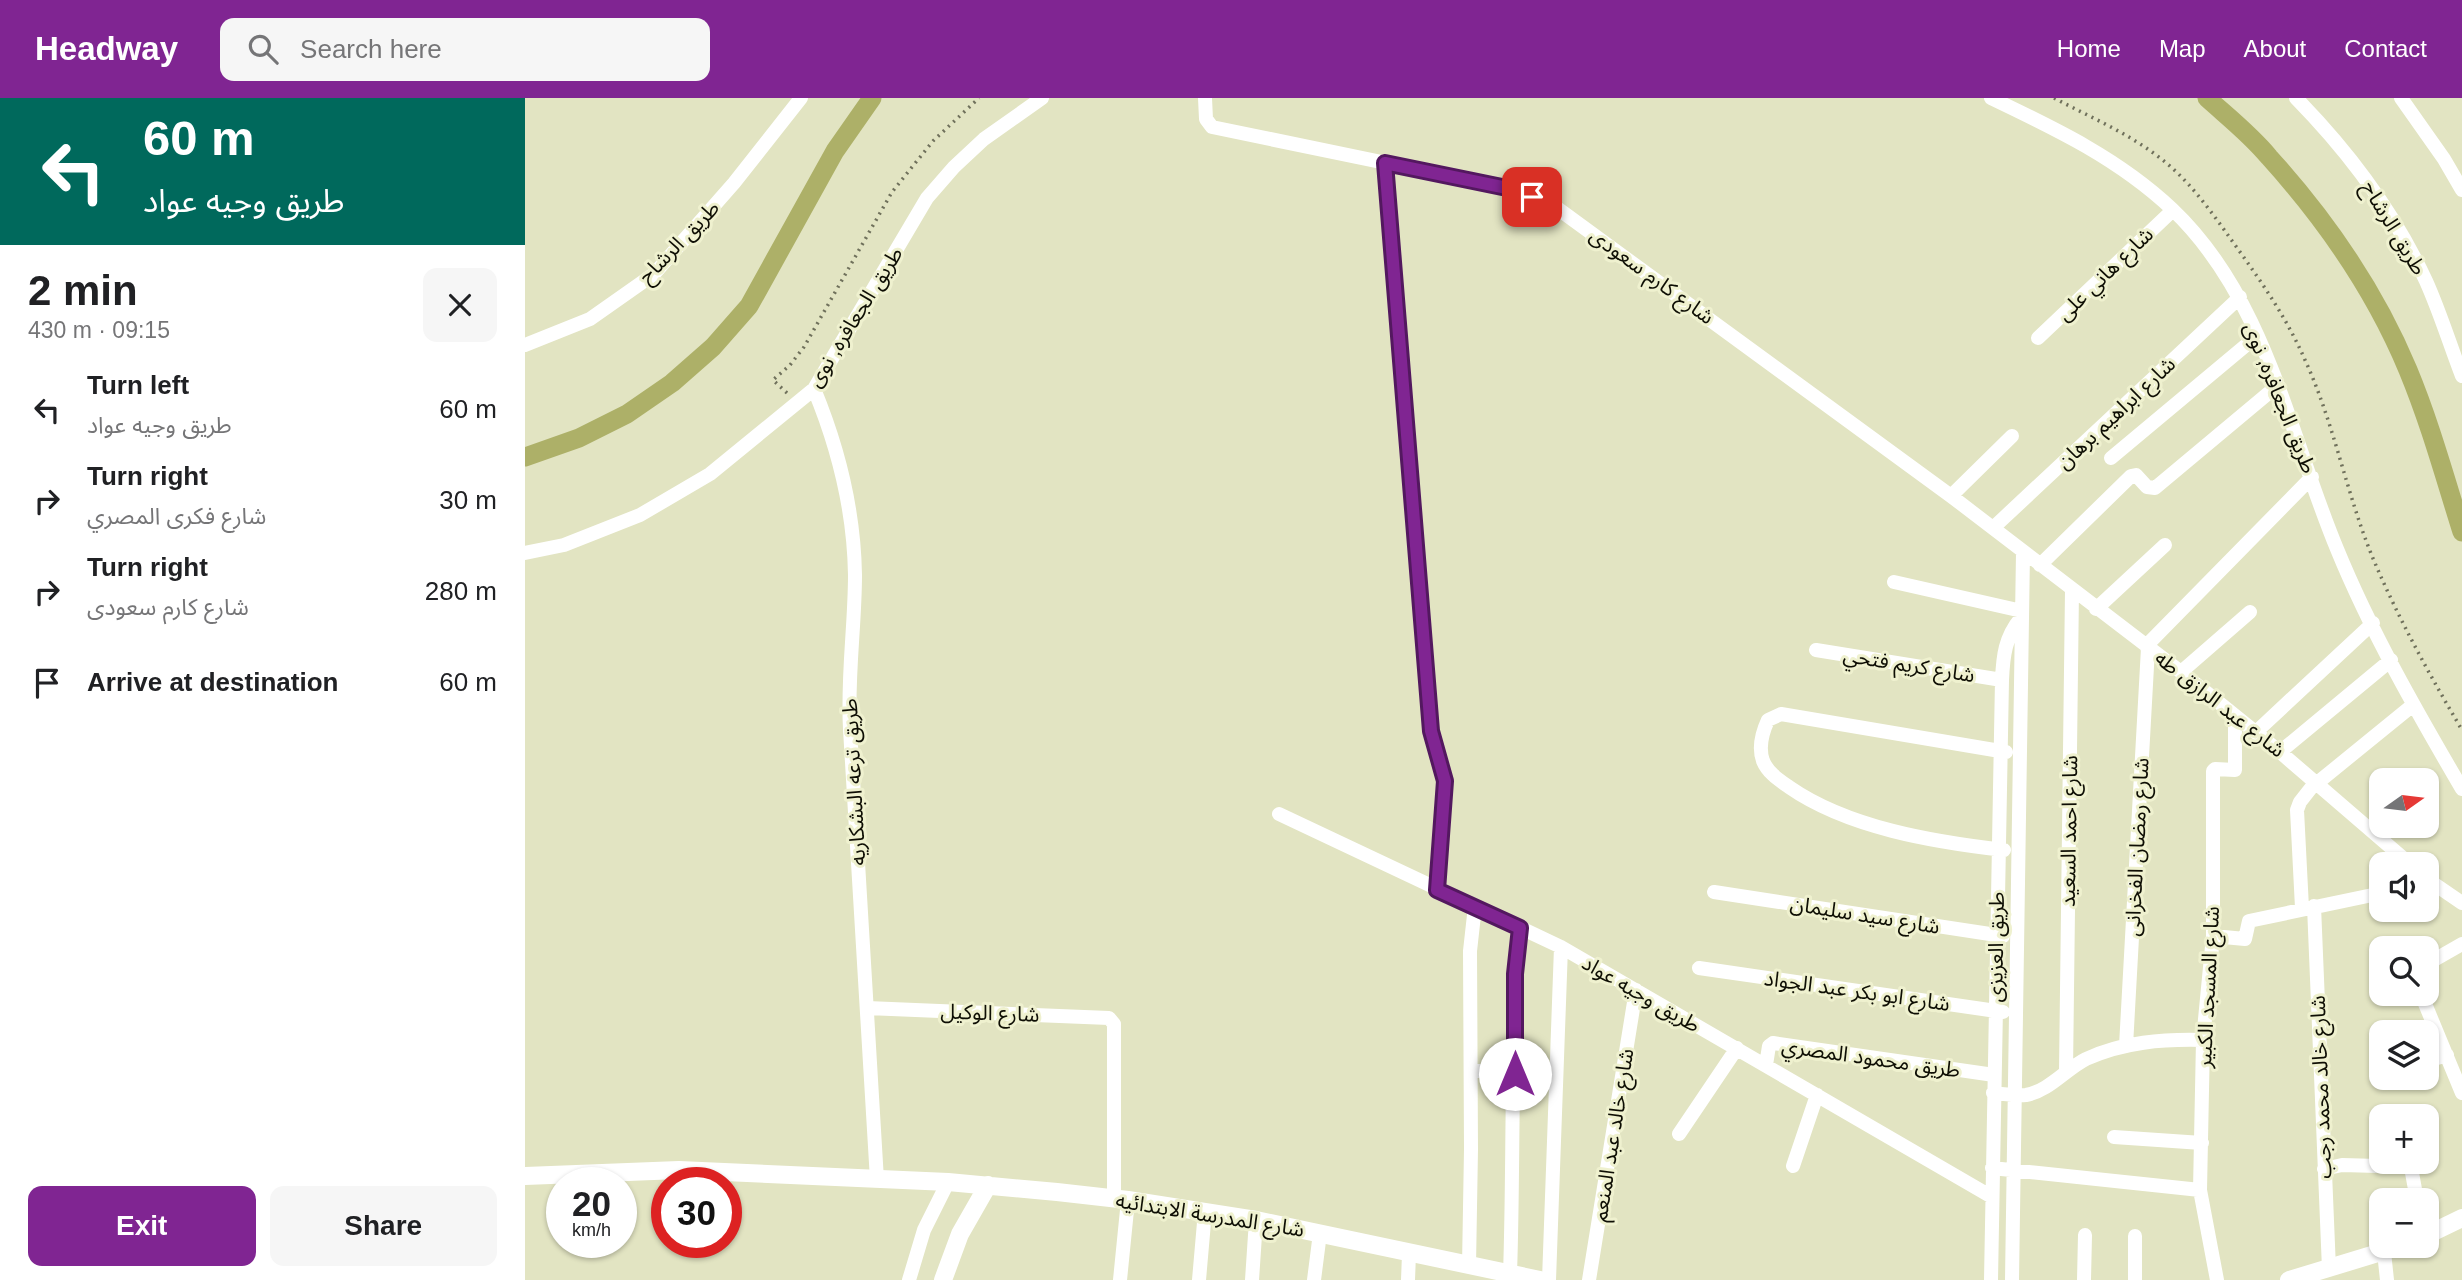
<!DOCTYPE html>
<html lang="en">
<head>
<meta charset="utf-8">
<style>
  :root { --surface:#fff; --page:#f6f6f6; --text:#202124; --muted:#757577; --accent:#802592 }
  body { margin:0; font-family:Helvetica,"Noto Sans Arabic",sans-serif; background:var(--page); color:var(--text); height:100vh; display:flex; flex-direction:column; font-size:26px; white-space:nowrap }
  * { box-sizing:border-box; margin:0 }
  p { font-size:23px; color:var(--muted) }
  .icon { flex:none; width:38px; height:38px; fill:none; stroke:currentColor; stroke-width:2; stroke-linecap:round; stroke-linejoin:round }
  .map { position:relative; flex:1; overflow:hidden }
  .side { display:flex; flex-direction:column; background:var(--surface); width:525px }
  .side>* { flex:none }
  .top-card { background:#00695c; color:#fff; overflow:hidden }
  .needle { width:46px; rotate:76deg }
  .buttons { position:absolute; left:1844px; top:670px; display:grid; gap:14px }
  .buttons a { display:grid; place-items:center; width:70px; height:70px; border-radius:14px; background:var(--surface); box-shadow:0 2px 5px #0004; font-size:35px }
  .speed { position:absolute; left:21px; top:1069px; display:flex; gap:14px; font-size:35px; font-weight:700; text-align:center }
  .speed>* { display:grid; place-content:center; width:91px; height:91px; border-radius:50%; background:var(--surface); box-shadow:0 2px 5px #0004; line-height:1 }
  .speed small { font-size:18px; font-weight:400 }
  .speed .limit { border:10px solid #d22; background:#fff; color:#111 }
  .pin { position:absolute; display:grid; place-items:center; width:60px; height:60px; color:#fff; margin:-30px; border-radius:14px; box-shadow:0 4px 10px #0006 }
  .me { position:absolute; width:77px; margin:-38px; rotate:0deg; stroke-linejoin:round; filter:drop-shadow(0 0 5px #0008) }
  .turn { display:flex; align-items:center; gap:24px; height:147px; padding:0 28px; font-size:32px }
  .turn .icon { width:91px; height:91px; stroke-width:2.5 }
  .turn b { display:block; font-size:49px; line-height:60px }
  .round { display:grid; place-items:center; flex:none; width:74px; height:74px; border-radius:14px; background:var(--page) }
  .overview { display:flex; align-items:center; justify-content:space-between; height:119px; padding:0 28px }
  h1 { font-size:42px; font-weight:600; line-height:52px }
  .cta { display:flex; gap:14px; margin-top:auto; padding:14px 28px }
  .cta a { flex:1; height:80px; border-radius:14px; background:var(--accent); color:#fff; font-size:28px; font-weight:600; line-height:80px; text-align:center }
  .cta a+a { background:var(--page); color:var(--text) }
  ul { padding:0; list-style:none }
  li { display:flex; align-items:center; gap:21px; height:91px; padding:0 28px }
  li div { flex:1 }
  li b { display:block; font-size:26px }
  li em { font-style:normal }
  header { display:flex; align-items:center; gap:42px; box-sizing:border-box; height:98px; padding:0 35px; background:var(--accent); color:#fff }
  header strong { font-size:33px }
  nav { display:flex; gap:38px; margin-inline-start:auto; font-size:24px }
  .search { width:490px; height:63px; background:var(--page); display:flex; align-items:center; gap:18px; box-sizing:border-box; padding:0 24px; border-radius:14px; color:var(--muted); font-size:26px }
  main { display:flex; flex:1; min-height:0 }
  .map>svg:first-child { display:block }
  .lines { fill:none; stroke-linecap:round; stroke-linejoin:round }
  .canal { stroke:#adb068; stroke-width:19 }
  .path { stroke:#6f705b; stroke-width:3.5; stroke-dasharray:2 5; stroke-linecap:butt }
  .minor { stroke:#fff; stroke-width:14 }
  .tertiary { stroke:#fff; stroke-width:18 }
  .route-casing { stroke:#53185f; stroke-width:18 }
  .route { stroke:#802592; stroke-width:12 }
  .labels { text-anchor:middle; stroke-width:6; stroke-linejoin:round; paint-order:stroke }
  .street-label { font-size:21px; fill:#0e0e04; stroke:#eff1cf }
</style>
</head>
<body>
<header>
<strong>Headway</strong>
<div class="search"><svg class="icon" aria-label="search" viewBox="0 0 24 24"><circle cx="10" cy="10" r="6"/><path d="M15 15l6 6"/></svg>Search here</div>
<nav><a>Home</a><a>Map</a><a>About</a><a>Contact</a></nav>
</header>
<main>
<section class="side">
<div class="top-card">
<div class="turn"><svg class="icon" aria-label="left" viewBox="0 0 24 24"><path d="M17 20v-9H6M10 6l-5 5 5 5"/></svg><div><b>60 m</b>طريق وجيه عواد</div></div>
</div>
<div class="overview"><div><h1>2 min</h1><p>430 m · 09:15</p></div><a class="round"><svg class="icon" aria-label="close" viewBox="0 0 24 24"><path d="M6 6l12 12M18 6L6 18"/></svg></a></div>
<ul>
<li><svg class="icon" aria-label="left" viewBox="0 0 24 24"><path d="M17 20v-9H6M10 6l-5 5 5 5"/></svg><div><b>Turn left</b><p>طريق وجيه عواد</p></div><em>60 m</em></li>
<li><svg class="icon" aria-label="right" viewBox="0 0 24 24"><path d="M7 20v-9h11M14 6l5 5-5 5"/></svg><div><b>Turn right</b><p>شارع فكرى المصري</p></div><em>30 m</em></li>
<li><svg class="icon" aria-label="right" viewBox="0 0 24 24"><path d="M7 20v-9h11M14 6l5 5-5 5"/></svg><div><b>Turn right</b><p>شارع كارم سعودى</p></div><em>280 m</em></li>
<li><svg class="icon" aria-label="arrive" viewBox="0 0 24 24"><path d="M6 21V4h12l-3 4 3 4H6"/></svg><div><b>Arrive at destination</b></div><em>60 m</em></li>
</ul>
<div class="cta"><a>Exit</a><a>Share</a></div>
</section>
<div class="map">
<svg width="1937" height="1182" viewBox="0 0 1937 1182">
  <rect width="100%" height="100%" fill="#e2e4c2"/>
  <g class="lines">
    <path class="canal" d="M1682 0C1703 19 1726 37 1744 59 1800 121 1851 195 1883 272 1905 325 1920 380 1937 434
      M0 359 54 340 102 316 147 285 188 249 224 208 310 53 347 0"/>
    <path class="path" d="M1529 0C1565 19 1603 35 1635 60 1663 81 1685 112 1705 140 1733 179 1761 218 1780 262 1809 325 1821 394 1847 458 1872 518 1904 576 1937 632
      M262 295 248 282 265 267 279 249 367 94 408 43 454 0"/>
    <path class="minor" d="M680 0 681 21 687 29 982 90 1032 110 1426 398 1656 574 1755 654 1885 766
      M1466 0C1531 31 1594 61 1647 111 1741 200 1764 336 1812 451 1846 534 1892 614 1937 691
      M1771 0C1824 54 1869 114 1901 183 1915 214 1925 247 1937 278
      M1876 0 1919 61 1937 92
      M860 65 906 633 920 683 912 792
      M1513 240 1648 112
      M0 247 65 221 129 176 209 85 276 0
      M289 291C313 349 329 413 330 477 330 528 322 579 325 631 333 781 343 931 352 1082
      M1586 360 1732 238
      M1426 398 1487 338
      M1468 430 1715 199
      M0 455 39 447 115 417 185 376 289 291 402 100 429 69 459 41 517 0
      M1515 467 1606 378 1611 377 1622 389 1630 390 1752 288
      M1369 484 1497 513
      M1571 511 1640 447
      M1621 548 1787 379
      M1291 552 1477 582
      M1656 574 1725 514
      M1731 634 1848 525
      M1755 654 1866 562
      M754 716 1036 849 1467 1099
      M1479 752C1409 744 1323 730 1264 689 1254 682 1243 675 1238 663 1233 649 1237 635 1243 622L1256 616 1481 654
      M1902 781 1937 805
      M1189 794 1478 838
      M1789 808 1804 1171
      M1777 810 1772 712 1775 704 1786 690 1888 607
      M1688 838 1720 841 1724 823 1857 795
      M1902 866 1937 846
      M1174 870 1478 914
      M1896 896 1937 995
      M342 910 584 920 589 926V1101
      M1601 948 1623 550
      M1902 963 1922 957
      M1241 967 1244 948 1248 945 1469 977
      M946 972 1030 980
      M1541 973 1547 492
      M1468 995C1479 996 1490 998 1501 997 1524 993 1541 971 1561 961 1598 944 1638 941 1678 942
      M1154 1036 1212 950
      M1589 1039 1677 1045
      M1885 1064 1892 1102
      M1268 1068 1292 997
      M1467 1070 1675 1092
      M1799 1071 1817 1067 1853 1068
      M1610 1138V1182
      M1859 1154 1862 1182
      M944 1168 946 1051 945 853 950 808
      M985 1176C989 1061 985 945 995 830
      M384 1182 399 1132 423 1084
      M595 1182 603 1102
      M674 1182 680 1113
      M727 1182 731 1122
      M789 1182 795 1135
      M883 1182 884 1156
      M1024 1182 1036 849
      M1064 1182 1111 892
      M1466 1182 1477 582C1478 558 1480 539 1496 520
      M1487 1182 1498 454
      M1559 1182 1560 1137
      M1692 1182 1675 1092 1678 942 1688 838V673L1690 671 1710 672V618"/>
    <path class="tertiary" d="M0 1078 154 1072 423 1084 532 1094 603 1102 731 1122 1015 1182
      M1902 1137 1937 1120
      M418 1182 435 1136 463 1087
      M1764 1182 1876 1148"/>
  </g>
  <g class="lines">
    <defs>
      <path id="route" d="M990 976V876L995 830 912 792 920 683 906 633 860 65 982 90 1007 99"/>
    </defs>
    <use href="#route" class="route-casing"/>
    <use href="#route" class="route"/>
  </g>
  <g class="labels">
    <g class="street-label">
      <text transform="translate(1869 130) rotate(59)" y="7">طريق الرشاح</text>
      <text transform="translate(154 144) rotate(-46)" y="7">طريق الرشاح</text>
      <text transform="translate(1580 176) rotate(-44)" y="7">شارع هاني على</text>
      <text transform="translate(1127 178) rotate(36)" y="7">شارع كارم سعودى</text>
      <text transform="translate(330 219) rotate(-58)" y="7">طريق الجعافره, نوى</text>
      <text transform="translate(1755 300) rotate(68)" y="7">طريق الجعافره, نوى</text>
      <text transform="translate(1591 315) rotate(-43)" y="7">شارع ابراهيم برهان</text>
      <text transform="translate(1384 567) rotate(9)" y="7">شارع كريم فتحي</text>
      <text transform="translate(1695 606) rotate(38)" y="7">شارع عبد الرازق طه</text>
      <text transform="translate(329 684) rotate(-93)" y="7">طريق ترعه البشكاريه</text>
      <text transform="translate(1544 733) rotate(-89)" y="7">شارع احمد السعيد</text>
      <text transform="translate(1612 749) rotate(-87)" y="7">شارع رمضان الفخرانى</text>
      <text transform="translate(1340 817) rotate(9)" y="7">شارع سيد سليمان</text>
      <text transform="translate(1471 849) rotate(-89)" y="7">طريق العزيزى</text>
      <text transform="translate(1683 889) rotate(-87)" y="7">شارع المسجد الكبير</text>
      <text transform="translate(1332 893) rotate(8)" y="7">شارع ابو بكر عبد الجواد</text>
      <text transform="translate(1116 896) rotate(30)" y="7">طريق وجيه عواد</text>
      <text transform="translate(465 915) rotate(2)" y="7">شارع الوكيل</text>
      <text transform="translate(1346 960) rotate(8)" y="7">طريق محمود المصري</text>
      <text transform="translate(1796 989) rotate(-92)" y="7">شارع خالد محمد رجب</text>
      <text transform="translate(1088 1037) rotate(-81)" y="7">شارع خالد عبد المنعم</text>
      <text transform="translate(685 1117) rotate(9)" y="7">شارع المدرسة الابتدائيه</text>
    </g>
  </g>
</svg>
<div class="buttons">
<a><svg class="needle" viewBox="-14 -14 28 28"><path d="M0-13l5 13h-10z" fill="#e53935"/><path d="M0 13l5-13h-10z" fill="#757577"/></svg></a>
<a><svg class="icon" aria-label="sound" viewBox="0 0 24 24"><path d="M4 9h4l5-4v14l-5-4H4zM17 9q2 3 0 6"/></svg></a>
<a><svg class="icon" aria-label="search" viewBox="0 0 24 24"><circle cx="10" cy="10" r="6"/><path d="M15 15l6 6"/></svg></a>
<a><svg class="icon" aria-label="layers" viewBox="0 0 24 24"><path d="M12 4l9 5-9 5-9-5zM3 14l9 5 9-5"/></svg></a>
<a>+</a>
<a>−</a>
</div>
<div class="speed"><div>20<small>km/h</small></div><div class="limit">30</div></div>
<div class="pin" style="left:1007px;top:99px;background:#d93025"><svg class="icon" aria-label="arrive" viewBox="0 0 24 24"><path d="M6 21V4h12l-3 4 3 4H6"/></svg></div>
<svg class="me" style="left:990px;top:976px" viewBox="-20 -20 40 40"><circle r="19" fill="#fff"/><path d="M0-13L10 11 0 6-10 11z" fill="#802592"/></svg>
</div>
</main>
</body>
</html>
